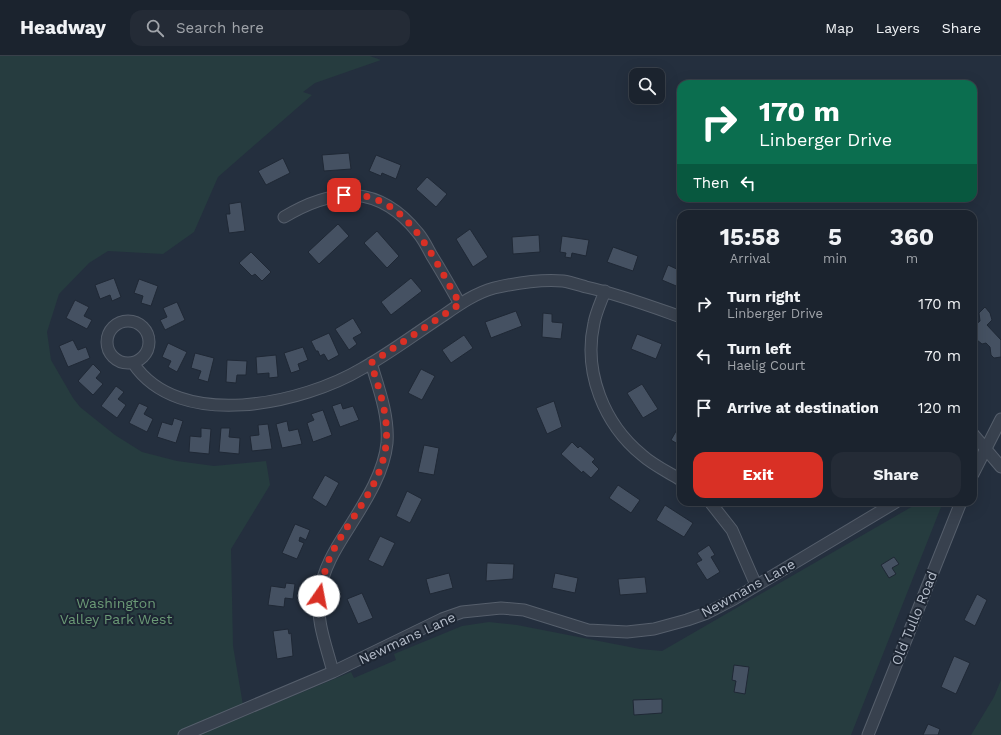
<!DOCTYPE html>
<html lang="en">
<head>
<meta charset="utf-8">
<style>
  :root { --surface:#1b232e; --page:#242b36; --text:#f1f3f6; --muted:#a0a4aa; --line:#39404a; --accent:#d93025 }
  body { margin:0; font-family:"Work Sans",sans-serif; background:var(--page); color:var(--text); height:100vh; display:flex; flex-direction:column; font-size:15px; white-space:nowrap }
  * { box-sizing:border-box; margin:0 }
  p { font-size:13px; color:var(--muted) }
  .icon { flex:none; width:22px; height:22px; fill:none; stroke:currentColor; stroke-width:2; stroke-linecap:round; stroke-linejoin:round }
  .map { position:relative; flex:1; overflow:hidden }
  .side { position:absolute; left:677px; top:154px; width:300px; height:296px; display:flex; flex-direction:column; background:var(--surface); border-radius:12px; box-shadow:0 4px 16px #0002,0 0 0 1px var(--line) }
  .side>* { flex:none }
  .hud { position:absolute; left:677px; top:24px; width:300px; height:122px; border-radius:12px; box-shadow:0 4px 16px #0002,0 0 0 1px var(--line); background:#0b6e4f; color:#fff; overflow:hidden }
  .fabs { position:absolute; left:629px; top:12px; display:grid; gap:8px }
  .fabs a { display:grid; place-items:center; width:36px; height:36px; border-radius:8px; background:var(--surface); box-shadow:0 4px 16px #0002,0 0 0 1px var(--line); font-size:20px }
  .pin { position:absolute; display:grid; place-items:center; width:34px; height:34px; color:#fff; margin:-17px; border-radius:8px; box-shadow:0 2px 6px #0006 }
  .me { position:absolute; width:44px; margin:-22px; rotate:12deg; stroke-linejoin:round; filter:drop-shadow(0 0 3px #0008) }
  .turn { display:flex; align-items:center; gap:14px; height:84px; padding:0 16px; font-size:18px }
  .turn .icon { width:52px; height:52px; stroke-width:2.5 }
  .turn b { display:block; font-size:28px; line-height:34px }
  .then { display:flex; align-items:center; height:38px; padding:0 16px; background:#0003; gap:8px; font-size:15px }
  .eta { display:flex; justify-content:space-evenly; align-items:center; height:68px; text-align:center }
  .eta b { font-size:24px; font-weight:700; line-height:28px }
  .cta { display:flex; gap:8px; margin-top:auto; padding:8px 16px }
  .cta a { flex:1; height:46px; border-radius:12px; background:var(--accent); color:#fff; font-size:16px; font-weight:700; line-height:46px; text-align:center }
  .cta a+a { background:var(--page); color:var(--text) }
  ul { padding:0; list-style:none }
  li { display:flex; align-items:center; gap:12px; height:52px; padding:0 16px }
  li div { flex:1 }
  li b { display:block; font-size:15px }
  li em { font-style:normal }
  header { display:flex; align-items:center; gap:24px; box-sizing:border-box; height:56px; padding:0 20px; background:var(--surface); border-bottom:1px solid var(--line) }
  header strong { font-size:19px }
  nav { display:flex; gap:22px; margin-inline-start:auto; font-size:14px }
  .search { width:280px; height:36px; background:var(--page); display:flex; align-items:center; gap:10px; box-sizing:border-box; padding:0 14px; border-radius:12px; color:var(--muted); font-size:15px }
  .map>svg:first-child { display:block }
  .green { fill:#263c3f }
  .building { fill:#455162; stroke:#1f2835 }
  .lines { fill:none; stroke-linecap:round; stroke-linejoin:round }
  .minor-casing { stroke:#565f6c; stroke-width:13 }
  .minor { stroke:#38414e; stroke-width:11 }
  .route { stroke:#d93025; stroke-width:7; stroke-dasharray:0 12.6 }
  .labels { text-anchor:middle; stroke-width:4; stroke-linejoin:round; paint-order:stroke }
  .street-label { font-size:14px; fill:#b4bcc9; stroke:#1d2633 }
  .park-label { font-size:14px; fill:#6b9a76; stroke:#1d2633 }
</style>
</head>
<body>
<header>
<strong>Headway</strong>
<div class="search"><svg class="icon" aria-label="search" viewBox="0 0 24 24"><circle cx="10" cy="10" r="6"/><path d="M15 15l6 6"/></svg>Search here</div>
<nav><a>Map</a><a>Layers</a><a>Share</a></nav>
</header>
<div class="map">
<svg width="1001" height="679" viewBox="0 0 1001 679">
  <rect width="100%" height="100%" fill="#242f3e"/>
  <path class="green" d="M0 0H370L381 4 315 27 303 36 312 39 218 121 194 176 163 198 108 195 89 207 59 238 47 276 51 304 73 342 80 351 115 379 142 396 177 405 214 410 266 405 270 429 231 493 233 590 244 655 238 657 240 662 351 616 354 622 396 604 394 598 462 570 489 566 517 569 640 593 662 595 920 446H943L851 679H0Z
    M1001 624V679H971L994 641Z"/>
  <path class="building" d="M349 97 351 113 324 115 322 99Z
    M376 99 401 109 396 123 382 117 381 120 369 115Z
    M283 102 290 117 266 129 258 115Z
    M427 121 447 138 436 151 416 133Z
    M241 146 245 175 229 177 226 158H230L229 148Z
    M338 168 349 180 319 208 308 196Z
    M470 173 488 201 473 211 456 183Z
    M377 175 399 200 387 212 364 187Z
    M539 179 540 196 513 198 512 181Z
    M562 180 589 184 586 200 572 197 571 202 565 201 566 197 560 196Z
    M613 191 638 200 633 215 607 206Z
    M251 196 271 216 262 225 255 218 252 220 239 207Z
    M668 209 681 215V232L662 224Z
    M114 222 121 241 112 245 110 239 100 243 95 229Z
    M411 222 422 235 391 259 381 246Z
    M139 223 158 230 151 250 141 247 143 240 134 237Z
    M75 244 89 251 84 260 92 264 87 273 66 262Z
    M177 246 185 264 165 274 160 264 167 261 163 252Z
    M985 251 990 257 992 264 987 269 1001 284V301L994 302 991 299 990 291 986 287 982 288 977 284V279H973V271L980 265 979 257Z
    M516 255 522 270 491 282 485 266Z
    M543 257 552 258V266L563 267 561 283 542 281Z
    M353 262 362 277 353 282 357 288 349 294 335 273Z
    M329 277 339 299 328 305 324 298 320 300 318 295H316L311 285Z
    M637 278 662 288 656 303 631 293Z
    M464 279 473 292 451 307 442 294Z
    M73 284 78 294 86 291 90 302 68 311 59 290Z
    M168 287 187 296 177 316 168 311 171 305 162 301Z
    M303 291 308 304 298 308 300 314 291 317 284 297Z
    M195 297 214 302 208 326 198 323 201 315 191 312Z
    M276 299 278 321 269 322V317L257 318 256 301Z
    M227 304 247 305 246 319H237L236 327 226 326Z
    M93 308 101 316 96 322 103 328 93 339 78 325Z
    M421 313 435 320 422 344 408 337Z
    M642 328 658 353 643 362 627 337Z
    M116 330 124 336 118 343 126 349 117 362 101 350Z
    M554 345 562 371 547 378 536 352Z
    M139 347 148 351 144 358 153 363 147 376 129 367Z
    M341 347 343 353 353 350 359 364 340 371 332 350Z
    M323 354 332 379 313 386 307 367 314 364 311 358Z
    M174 362 183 365 176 387 157 381 162 366 172 369Z
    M287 365 289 375 298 373 302 388 282 392 276 368Z
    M268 368 272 393 252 395 250 380 259 379 258 369Z
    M679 370 681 371V390L671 384Z
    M201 372 211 373 209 398 189 396 190 380 201 381Z
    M221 372H230L229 381 240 382 239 398 219 396Z
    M572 386 578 392 580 390 595 403 592 406 599 413 591 422 583 415 582 417 561 398Z
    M424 389 439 392 434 419 418 416Z
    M325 419 339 427 326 451 312 442Z
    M618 429 640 444 631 457 609 442Z
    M407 435 422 443 410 467 396 460Z
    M665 449 693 467 684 481 656 464Z
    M295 468 310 474 306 484 300 481 299 485 304 487 297 503 282 497Z
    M380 480 395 487 383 511 368 504Z
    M709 489 715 499 711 501 720 516 707 524 696 507 702 504 697 497Z
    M894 501 899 508 892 512 896 518 889 522 881 509Z
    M487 507 514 508 513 523 486 525Z
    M449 517 453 532 430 538 426 523Z
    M555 517 578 522 575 537 552 532Z
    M645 521 647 537 620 539 618 523Z
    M286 527 295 528 293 543 285 542 284 551 268 549 271 530 285 532Z
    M362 537 373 562 358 568 347 543Z
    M977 538 987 544 975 570 964 564Z
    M288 573 289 578 291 577 293 600 277 603 273 575Z
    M954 600 970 607 956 638 941 631Z
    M734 609 749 611 745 638 734 636 736 625 732 624Z
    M662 643V657L634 659 633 644Z
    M928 668 940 673 938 679H923Z"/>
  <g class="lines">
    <defs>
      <path id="minor" d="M284 161C334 131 379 128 418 177 424 184 428 193 432 200 442 216 451 232 460 248
        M605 235C601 246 596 256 594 267 583 316 604 368 642 399 653 409 668 416 681 424
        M107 286a21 21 0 1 1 42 0a21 21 0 1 1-42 0Z
        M133 307C179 376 303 348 363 312 390 297 415 278 441 261 457 250 475 237 494 232 516 227 540 223 563 225 570 226 579 229 586 231 618 238 650 250 681 261
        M973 378 1001 411
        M973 418 1001 363
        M710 446 732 474 756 529
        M333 616C327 592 316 565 319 539 323 512 336 492 350 470 365 446 384 417 387 387 389 360 379 333 371 307
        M184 679 333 616 442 563 462 556 501 552 524 554 588 574 627 576 654 573 687 564 707 557 734 543 896 446
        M868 679 961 446"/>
    </defs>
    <use href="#minor" class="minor-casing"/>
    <use href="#minor" class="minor"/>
  </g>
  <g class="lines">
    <path class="route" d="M319 540C322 526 325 512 331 499 349 462 382 430 386 388 389 360 379 333 371 307L460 248C434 204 406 133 344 139"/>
  </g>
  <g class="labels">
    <g class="street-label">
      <text transform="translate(748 532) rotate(-29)" y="5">Newmans Lane</text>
      <text transform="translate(914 562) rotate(-68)" y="5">Old Tullo Road</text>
      <text transform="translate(407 582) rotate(-25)" y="5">Newmans Lane</text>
    </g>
    <g class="park-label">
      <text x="116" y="552">Washington<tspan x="116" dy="16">Valley Park West</tspan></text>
    </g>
  </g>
</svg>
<div class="fabs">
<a><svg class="icon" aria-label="search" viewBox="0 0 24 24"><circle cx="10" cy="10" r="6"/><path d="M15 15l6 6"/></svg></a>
</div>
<div class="pin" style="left:344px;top:139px;background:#d93025"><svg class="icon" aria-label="arrive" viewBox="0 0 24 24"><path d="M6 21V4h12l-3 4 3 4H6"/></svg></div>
<svg class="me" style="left:319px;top:540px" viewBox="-20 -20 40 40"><circle r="19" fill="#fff"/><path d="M0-13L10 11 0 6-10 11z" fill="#d93025"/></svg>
<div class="hud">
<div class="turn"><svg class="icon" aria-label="right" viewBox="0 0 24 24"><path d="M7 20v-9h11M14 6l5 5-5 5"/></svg><div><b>170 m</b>Linberger Drive</div></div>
<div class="then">Then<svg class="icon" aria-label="left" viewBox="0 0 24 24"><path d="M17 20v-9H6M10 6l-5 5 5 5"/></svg></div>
</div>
<section class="side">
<div class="eta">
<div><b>15:58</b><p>Arrival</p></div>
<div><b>5</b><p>min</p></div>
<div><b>360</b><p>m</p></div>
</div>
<ul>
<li><svg class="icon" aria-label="right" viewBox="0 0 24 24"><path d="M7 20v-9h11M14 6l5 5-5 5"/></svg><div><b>Turn right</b><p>Linberger Drive</p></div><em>170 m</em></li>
<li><svg class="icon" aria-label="left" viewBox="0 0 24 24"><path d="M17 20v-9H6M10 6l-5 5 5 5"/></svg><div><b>Turn left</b><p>Haelig Court</p></div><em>70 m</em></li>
<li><svg class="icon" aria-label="arrive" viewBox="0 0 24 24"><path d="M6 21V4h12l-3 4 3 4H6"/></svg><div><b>Arrive at destination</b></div><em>120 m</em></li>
</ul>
<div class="cta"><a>Exit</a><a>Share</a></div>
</section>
</div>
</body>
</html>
